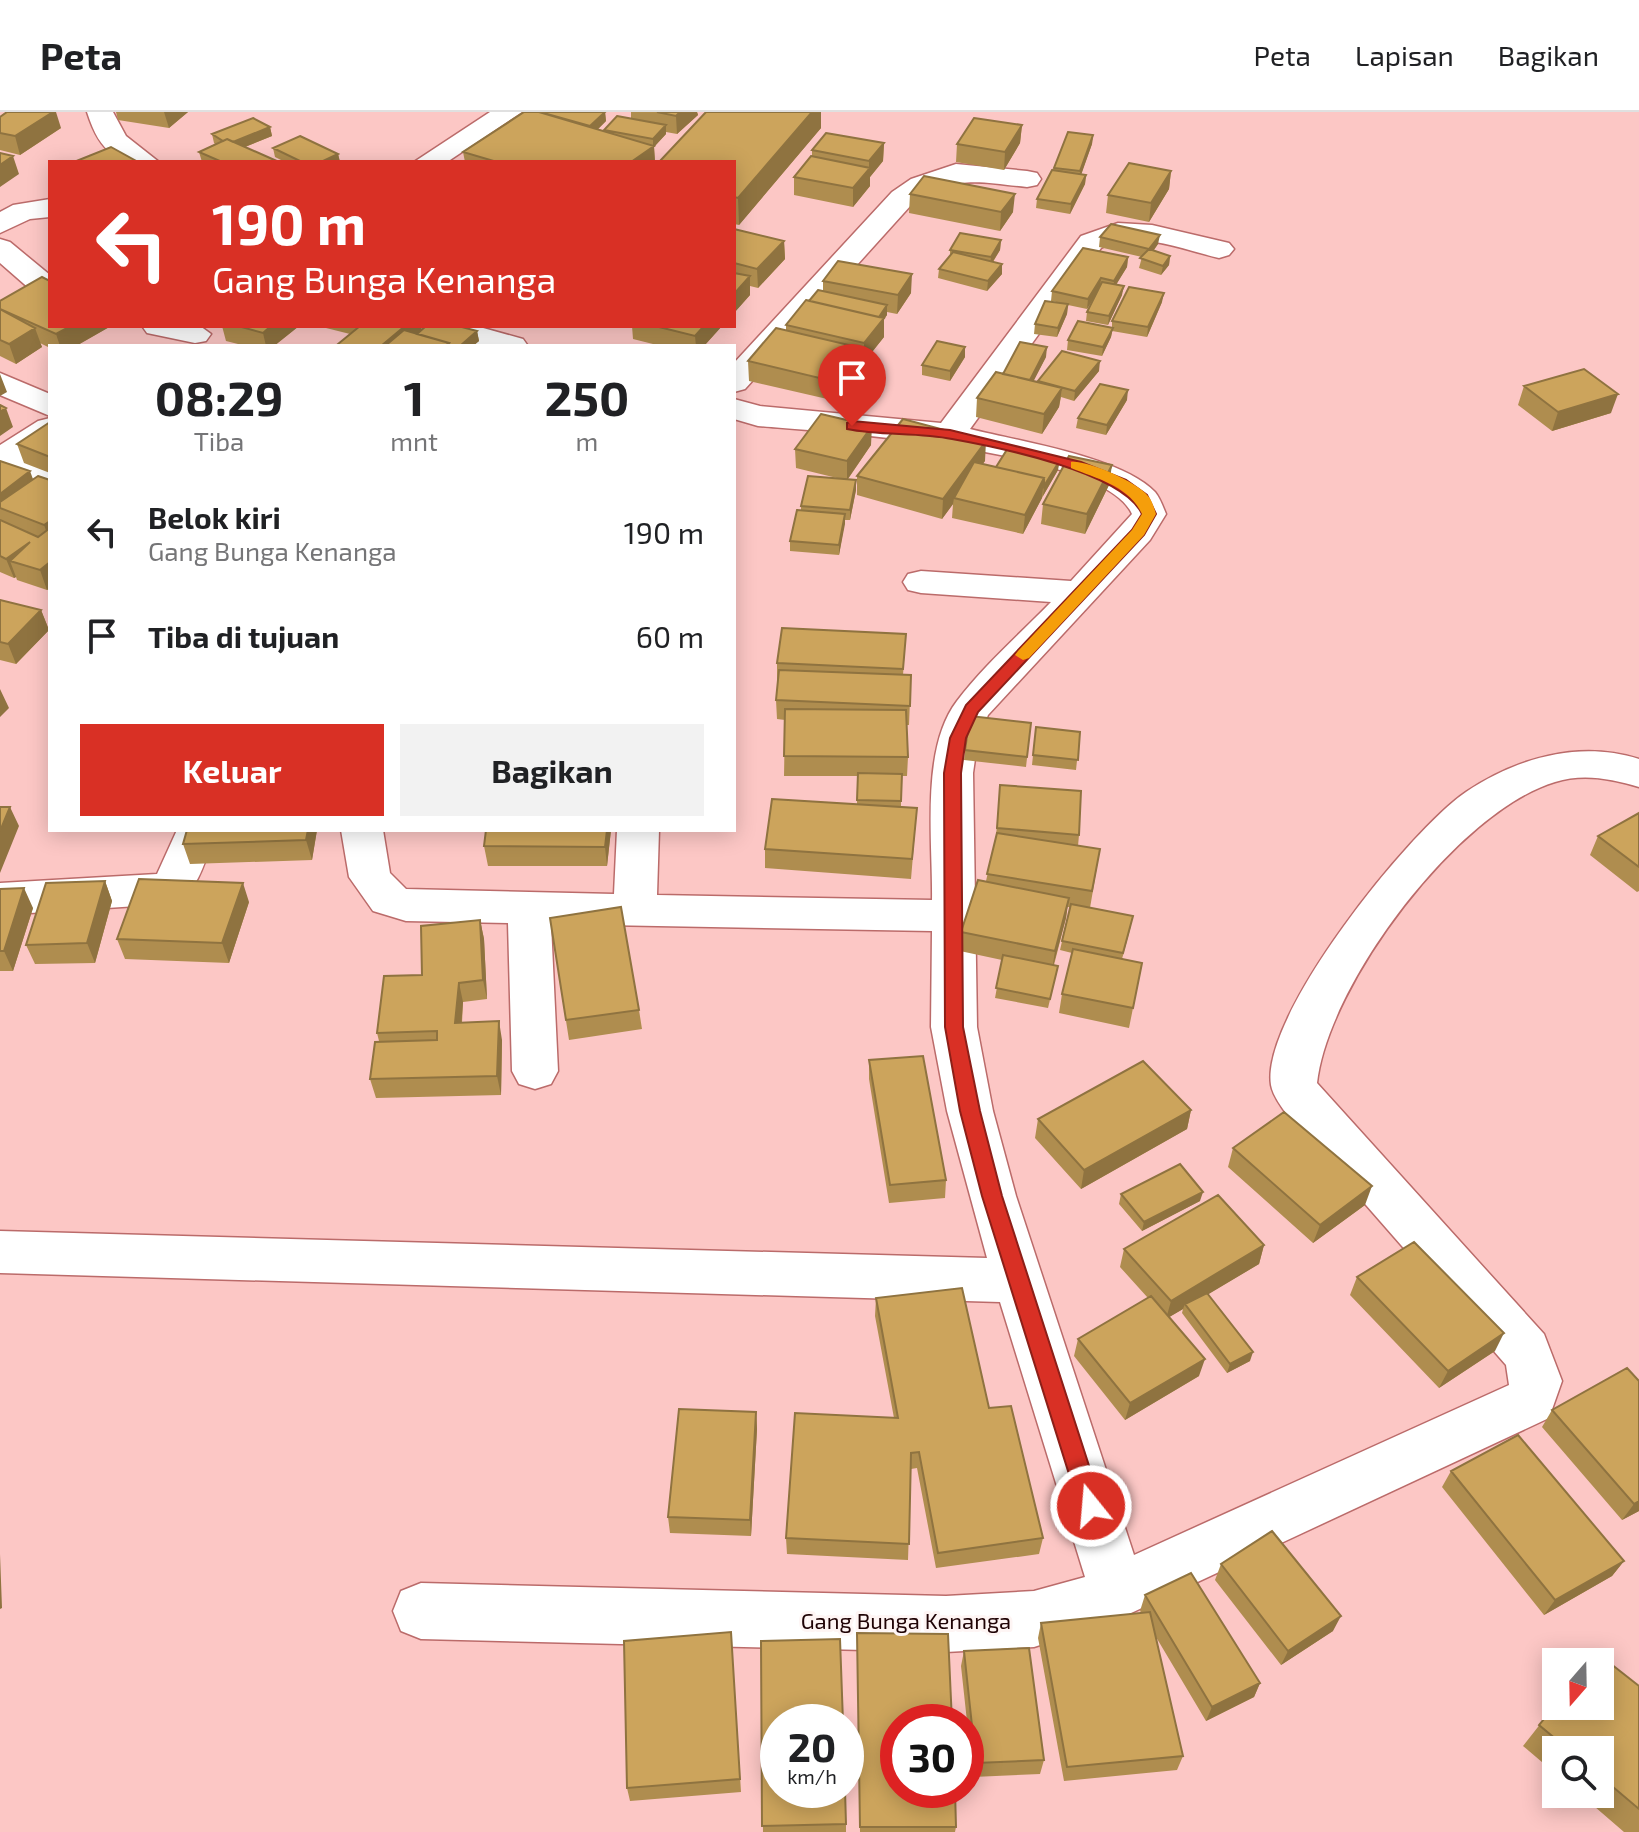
<!DOCTYPE html>
<html lang="id">
<head>
<meta charset="utf-8">
<style>
  :root { --surface:#fff; --page:#f2f2f2; --text:#202124; --muted:#757577; --line:#e0e0e0; --accent:#d93025 }
  body { margin:0; font-family:"Exo 2",sans-serif; background:var(--page); color:var(--text); height:100vh; display:flex; flex-direction:column; font-size:30px; white-space:nowrap }
  * { box-sizing:border-box; margin:0 }
  p { font-size:26px; color:var(--muted) }
  .icon { flex:none; width:44px; height:44px; fill:none; stroke:currentColor; stroke-width:2; stroke-linecap:round; stroke-linejoin:round }
  .map { position:relative; flex:1; overflow:hidden }
  .drawer { position:absolute; left:48px; top:232px; width:688px; height:488px; display:flex; flex-direction:column; background:var(--surface); border-radius:0px; box-shadow:0 4px 20px #0003 }
  .drawer>* { flex:none }
  .hud { position:absolute; left:48px; top:48px; width:688px; height:168px; border-radius:0px; box-shadow:0 4px 20px #0003; background:#d93025; color:#fff; overflow:hidden }
  .needle { width:52px; rotate:200deg }
  .fabs { position:absolute; left:1542px; top:1536px; display:grid; gap:16px }
  .fabs a { display:grid; place-items:center; width:72px; height:72px; border-radius:0px; background:var(--surface); box-shadow:0 4px 20px #0003; font-size:40px }
  .speed { position:absolute; left:760px; top:1592px; display:flex; gap:16px; font-size:40px; font-weight:700; text-align:center }
  .speed>* { display:grid; place-content:center; width:104px; height:104px; border-radius:50%; background:var(--surface); box-shadow:0 4px 20px #0003; line-height:1 }
  .speed small { font-size:20px; font-weight:400 }
  .speed .limit { border:12px solid #d22; background:#fff; color:#111 }
  .pin { position:absolute; display:grid; place-items:center; width:68px; height:68px; color:#fff; margin:-82px -34px; border-radius:50% 50% 50% 0; rotate:-45deg; box-shadow:0 0 8px #0007 }
  .pin .icon { rotate:45deg }
  .me { position:absolute; width:88px; margin:-44px; rotate:343deg; stroke-linejoin:round; filter:drop-shadow(0 0 6px #0008) }
  .turn { display:flex; align-items:center; gap:28px; height:168px; padding:0 32px; font-size:36px }
  .turn .icon { width:104px; height:104px; stroke-width:2.5 }
  .turn b { display:block; font-size:56px; line-height:68px }
  .eta { display:flex; justify-content:space-evenly; align-items:center; height:136px; text-align:center }
  .eta b { font-size:48px; font-weight:700; line-height:56px }
  .action { display:flex; gap:16px; margin-top:auto; padding:16px 32px }
  .action a { flex:1; height:92px; border-radius:0px; background:var(--accent); color:#fff; font-size:32px; font-weight:700; line-height:92px; text-align:center }
  .action a+a { background:var(--page); color:var(--text) }
  ul { padding:0; list-style:none }
  li { display:flex; align-items:center; gap:24px; height:104px; padding:0 32px }
  li div { flex:1 }
  li b { display:block; font-size:30px }
  li em { font-style:normal }
  header { display:flex; align-items:center; gap:48px; box-sizing:border-box; height:112px; padding:0 40px; background:var(--surface); border-bottom:2px solid var(--line) }
  header strong { font-size:38px }
  nav { display:flex; gap:44px; margin-inline-start:auto; font-size:28px }
  .map>svg:first-child { display:block }
  .lines { fill:none; stroke-linecap:round; stroke-linejoin:round }
  .minor-casing { stroke:#bb6b6a; stroke-width:3 }
  .minor { fill:#fff; fill-rule:evenodd }
  .wall { fill:#af8d4f }
  .shaded-wall { fill:#8f7340 }
  .building { fill:#cca45c; stroke:#8f7340; stroke-width:2 }
  .route { fill:#d93025; stroke:#8d1f18; stroke-width:2 }
  .slow { fill:#f59e0b }
  .labels { text-anchor:middle; stroke-width:6; stroke-linejoin:round; paint-order:stroke }
  .street-label { font-size:22px; fill:#1f0305; stroke:#fef5f4 }
</style>
</head>
<body>
<header>
<strong>Peta</strong>
<nav><a>Peta</a><a>Lapisan</a><a>Bagikan</a></nav>
</header>
<div class="map">
<svg width="1639" height="1720" viewBox="0 0 1639 1720">
  <rect width="100%" height="100%" fill="#fcc7c5"/>
  <g class="lines">
    <defs>
      <path id="minor" d="M87 0H113L126 24 159 50C117 50 101 44 87 0Z
        M490 0H522L447 50H414Z
        M956 52 1027 59 1037 61 1041 67 1037 73 1027 75C977 70 956 62 912 92L745 277 734 280V251L892 80 911 67Z
        M50 87V105L30 107 0 121V100L13 93Z
        M1118 111 1152 113 1229 131 1234 137 1229 143 1219 146C1184 138 1135 117 1101 136L970 317C1018 329 1122 345 1155 380 1160 386 1163 395 1166 402L1150 428 988 603 978 626 973 661 977 915 993 999 1016 1084 1134 1443 1509 1273 1506 1253 1289 1005C1282 996 1273 984 1271 973 1260 904 1410 718 1466 680 1517 646 1579 628 1639 647V675C1611 667 1584 661 1555 670 1458 699 1328 872 1317 971L1544 1222 1562 1269 1549 1306 1114 1509 1034 1535 946 1540 421 1527 401 1519 393 1499 401 1479 421 1471 946 1484 1034 1479 1085 1465 1000 1190 0 1161V1119L987 1146 947 999 931 915 932 819 551 812 558 959 551 972 535 977 519 972 512 959 508 811 406 809 373 799 349 765 341 718H383L390 761 406 777 614 782 617 718H659L657 783 932 788C933 730 920 637 957 589 984 553 1020 522 1051 490L921 481 908 478 903 470 908 462 921 459 1071 469 1132 402C1104 337 827 320 758 314L734 307V287L760 294 941 311 1081 124Z
        M0 127 10 130 50 163V188L39 185 0 151Z
        M142 214H200L211 222 206 229 195 231 147 221Z
        M425 214H476L523 227 528 234H477L430 221Z
        M0 261 50 282V304L0 283Z
        M50 306V331L26 346 50 355V377L0 359V333L38 309Z
        M177 718H207L213 727C203 754 198 783 168 792L0 803V771L157 762Z"/>
    </defs>
    <use href="#minor" class="minor-casing"/>
    <use href="#minor" class="minor"/>
  </g>
  <path class="wall" d="M116 0H188L169 16 118 8Z
    M605 0 606 9 598 17 604 19 631 7V0H697L698 3 677 22 666 20V22L654 35 655 50H465L463 40Z
    M706 0H821V16L739 113 734 112V50Z
    M0 5 61 16 20 43 0 38Z
    M1022 13 1020 31 1004 58 956 50 957 32Z
    M270 15 272 24 245 35 279 50H202L199 40 215 32 214 31 212 22Z
    M1093 23 1092 32 1081 62 1086 63 1085 72 1070 102 1036 96 1037 87 1054 56Z
    M884 31 883 49 870 65V74L853 95 794 83V65L812 44V38Z
    M273 36 338 42 340 50H285L275 45Z
    M1171 59 1169 77 1149 110 1106 101 1108 83Z
    M910 82 1013 100 1000 119 909 101Z
    M734 117 784 129 785 147 758 176 750 174V183L734 201Z
    M1100 125 1158 132 1154 138 1170 144 1169 153 1161 163 1139 156 1142 145 1099 135Z
    M1001 128 1000 138 993 150 1002 162 987 179 938 166 939 157 950 144V138Z
    M1128 145 1127 155 1116 172 1122 183 1108 213 1086 209 1087 200 1096 183 1087 197 1068 193 1067 202 1057 225 1034 222 1035 212 1067 192 1051 189 1052 179Z
    M823 169 911 181 897 202 887 200V203L884 207V225L864 250H862V255L836 289 749 269 748 249 786 218V213L809 189 823 180Z
    M0 189 50 214H111L76 234H50V236L40 231 42 235 16 252 0 244Z
    M1162 190 1147 225 1112 219 1111 225 1102 244 1067 238 1068 228 1112 216V209Z
    M222 214H299L274 234H246L226 229Z
    M318 214H421L422 218 477 219 479 229 473 234H339L338 232 350 222Z
    M632 214H722L704 234H661L633 227Z
    M965 235V245L950 269 922 263V253Z
    M1046 245 1033 269 1038 270V269L1099 259 1074 289 1061 285 1059 295 1042 322 976 305 977 286 1003 262Z
    M1524 274 1611 301 1552 319 1518 293Z
    M1127 288 1106 323 1076 316 1078 306Z
    M50 310V361L24 351 17 332Z
    M871 333 848 367 856 368V378L850 408H845L839 443 790 439V429L801 398V394L837 366 796 356 795 337Z
    M0 349 33 367 50 368V476L47 478 17 468 16 465 14 466 0 460Z
    M985 349 982 352 996 355 1058 358 1043 384 1023 422 952 406 953 392 942 407 857 383V364Z
    M1109 373 1085 422 1041 412 1043 392Z
    M0 488 41 498 49 518 16 552 0 548Z
    M906 522 903 563H911L909 613H906L908 645 907 664H901V695L917 696 911 767 765 756V737L857 692V664H784L785 608 777 607 776 588 778 570H777V551Z
    M1031 611 1026 655 964 648 965 638Z
    M1036 615 1080 620 1076 658 1032 653Z
    M1000 673 1079 723 1078 734 1100 737 1090 796 1131 814 1122 847 1142 851 1129 916 1059 901 1062 882 1072 841 1060 838 1070 795H1067L1066 806 1054 853 1056 863 1048 896 995 886 1002 848 960 839 961 820 986 769 996 725Z
    M1639 701V779L1637 780 1590 743 1598 724Z
    M187 718H317L312 748 190 752 183 732Z
    M486 718H611L607 754H488L484 734Z
    M105 769 112 789 95 851 35 852 26 833Z
    M0 777 33 796 13 859H0Z
    M249 790 229 851 125 847 117 827Z
    M550 806 639 898 642 917 569 928Z
    M480 808 484 827 487 887 463 890 462 911 502 928 501 983 376 986 370 967 379 929 377 921 422 863Z
    M869 948 946 1068 945 1086 889 1091 869 967Z
    M1191 998 1187 1017 1081 1077 1035 1026 1038 1007Z
    M1233 1036 1365 1093 1313 1131 1228 1055Z
    M1121 1082 1200 1089 1142 1119 1119 1092Z
    M1264 1133 1259 1152 1208 1182 1250 1249 1227 1261 1182 1201 1183 1197 1169 1205 1199 1264 1125 1308 1074 1244 1078 1227 1148 1186 1120 1155 1124 1137Z
    M1357 1165 1495 1239 1439 1276 1350 1183Z
    M876 1186 989 1296 1043 1426 1039 1442 936 1456 917 1356 911 1357 908 1448 787 1442 786 1426 894 1306 875 1204Z
    M1639 1269V1399L1622 1408 1542 1315 1552 1298Z
    M756 1300 757 1317 751 1424 670 1421 668 1405Z
    M1451 1359 1624 1449 1612 1464 1544 1503 1442 1375Z
    M1221 1452 1333 1519 1281 1553 1215 1468Z
    M1145 1483 1260 1571 1254 1585 1206 1609 1156 1525 1183 1644 1177 1658 1064 1669 1038 1526 1041 1511 1142 1501 1140 1499Z
    M731 1520 741 1680 630 1689 627 1676Z
    M857 1521 956 1715 955 1720H860Z
    M761 1529 846 1712V1720H763Z
    M964 1539 1044 1648 1040 1662 973 1665 961 1554Z
    M1639 1574V1720H1624L1580 1682H1600V1638H1556V1662L1523 1634 1556 1592Z"/>
  <path class="shaded-wall" d="M53 0H56L61 16 20 43 15 24Z
    M164 0H188L169 16Z
    M605 0 606 9 591 24 590 14Z
    M680 0H697L698 3 677 22 676 4Z
    M812 0H821V16L739 113 738 86Z
    M666 13V22L654 35 655 50H631L653 34V27Z
    M1022 13 1020 31 1004 58 1005 40Z
    M270 15 272 24 230 41 228 31Z
    M1093 23 1092 32 1079 69 1080 59Z
    M884 31 883 49 870 65V74L853 95V76L869 58V49Z
    M338 42 340 50H321Z
    M13 44 19 62 0 75V53Z
    M1171 59 1169 77 1149 110 1151 91Z
    M1086 63 1085 72 1070 102 1071 92Z
    M1015 82 1013 100 1000 119 1001 100Z
    M1160 123 1158 132 1148 146 1149 137Z
    M1001 128 1000 138 990 154 991 145Z
    M784 129 785 147 758 176 757 157Z
    M1170 144 1169 153 1161 163 1163 154Z
    M1128 145 1127 155 1113 178 1114 169Z
    M1002 152V162L987 179 988 169Z
    M912 162 911 181 897 202 898 183Z
    M750 164V183L734 201V182Z
    M1101 166 1100 176 1087 197 1088 187Z
    M1124 174 1122 183 1108 213 1109 204Z
    M1164 181 1162 190 1147 225 1148 215Z
    M1068 192 1067 202 1057 225 1058 216Z
    M887 193V203L884 207V225L864 250V231L876 209Z
    M71 214H111L76 234H60L56 222Z
    M271 214H299L274 234H266L263 221Z
    M405 214H421L422 221 407 234H381Z
    M704 214H722L704 234H696L695 224Z
    M35 216 42 235 16 252 9 232Z
    M1113 216 1111 225 1102 244 1103 235Z
    M477 219 479 229 473 234H460Z
    M965 235V245L950 269V259Z
    M1047 235 1046 245 1028 280V270Z
    M862 236V255L836 289V270Z
    M1100 249 1099 259 1074 289 1075 279Z
    M0 262 7 280 0 284Z
    M1062 276 1059 295 1042 322 1044 302Z
    M1128 278 1127 288 1106 323 1107 313Z
    M1618 282 1611 301 1552 319 1558 300Z
    M6 296 13 315 0 324V300Z
    M872 314 871 333 847 368V349Z
    M986 329 985 349 957 387 954 386 953 392 942 407 943 387Z
    M1060 348 1058 358 1043 384 1044 374Z
    M1112 353 1109 373 1085 422 1087 402Z
    M30 359 37 378 0 396V382Z
    M1044 366 1042 386 1023 422 1025 403Z
    M856 368V378L850 408V398Z
    M845 402V412L839 443V433Z
    M50 409V429L44 413Z
    M30 430 10 449 16 465 14 466 6 447Z
    M50 450V459L48 458 50 463V476L47 478 40 458Z
    M41 498 49 518 16 552 8 532Z
    M0 577 9 596 0 605Z
    M10 695 19 714 0 761V719Z
    M308 718H317L312 748 306 728Z
    M607 718H611L607 754 605 735Z
    M105 769 112 789 95 851 87 831Z
    M243 771 249 790 229 851 222 831Z
    M24 776 33 796 13 859 4 839Z
    M1069 786 1066 806 1052 858 1055 839Z
    M480 808 484 827 487 887 483 868Z
    M459 871 463 890 460 930 455 911Z
    M499 909 502 928 501 983 497 964Z
    M1191 998 1187 1017 1081 1077 1084 1058Z
    M1372 1074 1365 1093 1313 1131 1320 1113Z
    M1203 1080 1200 1089 1142 1119 1144 1110Z
    M1264 1133 1259 1152 1187 1195 1185 1192 1183 1197 1166 1207 1171 1189Z
    M1504 1221 1495 1239 1439 1276 1448 1259Z
    M1253 1240 1250 1249 1227 1261 1230 1252Z
    M1205 1247 1199 1264 1125 1308 1130 1291Z
    M756 1300 757 1317 751 1424 750 1408Z
    M1639 1389V1399L1622 1408 1634 1392Z
    M0 1442 2 1496 0 1497Z
    M1624 1449 1612 1464 1544 1503 1555 1488Z
    M1341 1504 1333 1519 1281 1553 1288 1539Z
    M1260 1571 1254 1585 1206 1609 1212 1595Z"/>
  <path class="building" d="M7 0H53L15 24 0 21V5Z
    M524 0H539L654 34 631 50H497L463 40Z
    M540 0H605L590 14Z
    M657 0H680L676 4Z
    M706 0H812L738 86 734 85V50H659Z
    M617 4 666 13 653 27 604 18Z
    M253 6 270 15 233 30 227 27 223 29 212 22Z
    M974 6 1022 13 1005 40 957 32Z
    M1068 20 1093 23 1080 59 1054 56Z
    M826 21 884 31 869 49 812 38Z
    M300 24 338 42 321 50H302L273 36Z
    M227 27 279 50H222L199 40Z
    M111 35 138 50H74Z
    M0 41 13 44 0 53Z
    M811 44 870 56 853 76 794 65Z
    M1129 51 1171 59 1151 91 1108 83Z
    M1052 58 1086 63 1071 92 1037 87Z
    M924 64 1015 82 1001 100 910 82Z
    M1111 112 1160 123 1149 137 1170 144 1163 154 1140 146 1149 137 1100 125Z
    M734 117 784 129 757 157 734 151Z
    M960 121 1001 128 991 145 950 138Z
    M1083 136 1128 145 1114 169 1101 166 1088 187 1052 179Z
    M953 140 1002 152 988 169 939 157Z
    M838 149 912 162 898 183 823 169Z
    M734 161 750 164 734 182Z
    M42 165 50 169V214H71L56 222 0 197V189Z
    M1102 170 1124 174 1109 204 1087 200Z
    M1129 175 1164 181 1148 215 1112 209Z
    M818 178 887 193 879 205 809 189Z
    M806 188 884 206 864 231 786 213Z
    M1045 189 1068 192 1058 216 1035 212Z
    M0 197 35 216 9 232 0 228Z
    M1078 209 1113 216 1103 235 1068 228Z
    M238 214H271L263 221Z
    M360 214H405L381 234H345L338 232Z
    M426 214H458L477 219 460 234H450L449 231 417 222Z
    M655 214H704L695 224Z
    M776 216 862 236 836 270 748 249Z
    M404 218 449 231 445 234H385Z
    M937 229 965 235 950 259 922 253Z
    M1020 230 1047 235 1030 268 1003 262Z
    M1062 239 1100 249 1075 279 1038 269Z
    M1584 257 1618 282 1558 300 1524 274Z
    M996 260 1062 276 1044 302 977 286Z
    M1100 272 1128 278 1107 313 1078 306Z
    M0 293 6 296 0 300Z
    M821 302 872 314 847 349 795 337Z
    M903 307 986 329 943 387 857 364Z
    M50 310V345L17 332Z
    M1008 336 1060 348 1044 374V366L996 355Z
    M1069 344 1112 353 1087 402 1043 392Z
    M0 349 30 359 0 382Z
    M974 350 1044 366 1025 403 954 386Z
    M38 364 50 368V409L44 413 0 396V390Z
    M808 364 856 368 850 398 801 394Z
    M797 398 845 402 839 433 790 429Z
    M0 408 38 425 50 416V450L40 458 10 449 30 430 6 447 0 444Z
    M0 488 41 498 8 532 0 530Z
    M782 516 906 522 903 557 777 551Z
    M779 558 911 563 910 594 776 588Z
    M785 597 906 598 908 645 784 644Z
    M970 604 1031 611 1027 645 965 638Z
    M1036 615 1080 620 1078 648 1033 643Z
    M858 661 902 662 901 689 857 688Z
    M1000 673 1081 679 1079 723 997 716Z
    M772 687 917 696 912 747 765 737Z
    M0 695H10L0 719Z
    M1639 701V755L1598 724Z
    M187 718H308L306 728 183 732Z
    M486 718H607L605 735 484 734Z
    M997 721 1100 737 1092 779 987 762Z
    M139 767 243 771 222 831 117 827Z
    M978 768 1069 786 1055 839 961 820Z
    M105 769 87 831 26 833 46 771Z
    M24 776 4 839H0V777Z
    M1071 792 1133 804 1123 841 1062 829Z
    M621 795 639 898 566 908 550 806Z
    M480 808 483 868 459 871 455 911 499 909 497 964 370 967 375 930 437 928V919L377 921 384 864 422 863 421 814Z
    M1073 837 1142 851 1133 896 1062 882Z
    M1003 843 1058 854 1050 887 996 876Z
    M923 944 946 1068 890 1073 869 948Z
    M1143 949 1191 998 1084 1058 1038 1007Z
    M1284 1000 1372 1074 1320 1113 1233 1036Z
    M1180 1052 1203 1080 1144 1110 1121 1082Z
    M1218 1083 1264 1133 1171 1189 1124 1137Z
    M1414 1130 1504 1221 1448 1259 1357 1165Z
    M962 1176 989 1296 1011 1294 1043 1426 938 1441 919 1340 911 1341 909 1432 786 1426 795 1301 898 1306 876 1186Z
    M1207 1181 1253 1240 1230 1252 1185 1192Z
    M1151 1184 1205 1247 1130 1291 1078 1227Z
    M1627 1256 1639 1269V1389L1634 1392 1552 1298Z
    M679 1297 756 1300 750 1408 668 1405Z
    M1518 1323 1624 1449 1555 1488 1451 1359Z
    M1272 1419 1341 1504 1288 1539 1221 1452Z
    M1191 1461 1260 1571 1212 1595 1145 1483Z
    M1150 1500 1183 1644 1067 1655 1041 1511Z
    M731 1520 740 1667 627 1676 624 1529Z
    M857 1521 948 1522 952 1610H898V1678H955L956 1715H860Z
    M840 1527 843 1610H778V1678H845L846 1712 762 1714 761 1529Z
    M1029 1536 1044 1648 976 1651 964 1539Z
    M1597 1541 1639 1574V1697L1600 1664V1638H1569L1539 1613 1556 1592V1594H1600V1550H1590Z"/>
  <path class="route" d="M852 309 950 318 1081 350 1126 368 1147 383 1156 402 1144 423 978 600 966 626 961 661 963 915 980 999 1002 1084 1102 1394 1099 1402 1091 1405 1083 1402 1079 1394 982 1084 960 999 945 915 944 661 950 626 966 593 1132 418 1142 402C1123 360 997 335 952 327 917 320 881 324 847 317V311Z"/>
  <path class="slow" d="M1071 350C1087 348 1137 370 1148 384 1152 388 1154 396 1156 402L1144 423 1029 546 1023 548 1015 543 1018 539 1132 418 1142 402C1129 374 1098 367 1071 356Z"/>
  <g class="labels">
    <g class="street-label">
      <text x="906" y="1517">Gang Bunga Kenanga</text>
    </g>
  </g>
</svg>
<div class="fabs">
<a><svg class="needle" viewBox="-14 -14 28 28"><path d="M0-13l5 13h-10z" fill="#e53935"/><path d="M0 13l5-13h-10z" fill="#757577"/></svg></a>
<a><svg class="icon" aria-label="search" viewBox="0 0 24 24"><circle cx="10" cy="10" r="6"/><path d="M15 15l6 6"/></svg></a>
</div>
<div class="speed"><div>20<small>km/h</small></div><div class="limit">30</div></div>
<div class="pin" style="left:852px;top:314px;background:#d93025"><svg class="icon" aria-label="arrive" viewBox="0 0 24 24"><path d="M6 21V4h12l-3 4 3 4H6"/></svg></div>
<svg class="me" style="left:1091px;top:1394px" viewBox="-20 -20 40 40"><circle r="17" fill="#d93025" stroke="#fff" stroke-width="3"/><path d="M0-11L8 9 0 5-8 9z" fill="#fff"/></svg>
<div class="hud">
<div class="turn"><svg class="icon" aria-label="left" viewBox="0 0 24 24"><path d="M17 20v-9H6M10 6l-5 5 5 5"/></svg><div><b>190 m</b>Gang Bunga Kenanga</div></div>
</div>
<section class="drawer">
<div class="eta">
<div><b>08:29</b><p>Tiba</p></div>
<div><b>1</b><p>mnt</p></div>
<div><b>250</b><p>m</p></div>
</div>
<ul>
<li><svg class="icon" aria-label="left" viewBox="0 0 24 24"><path d="M17 20v-9H6M10 6l-5 5 5 5"/></svg><div><b>Belok kiri</b><p>Gang Bunga Kenanga</p></div><em>190 m</em></li>
<li><svg class="icon" aria-label="arrive" viewBox="0 0 24 24"><path d="M6 21V4h12l-3 4 3 4H6"/></svg><div><b>Tiba di tujuan</b></div><em>60 m</em></li>
</ul>
<div class="action"><a>Keluar</a><a>Bagikan</a></div>
</section>
</div>
</body>
</html>
